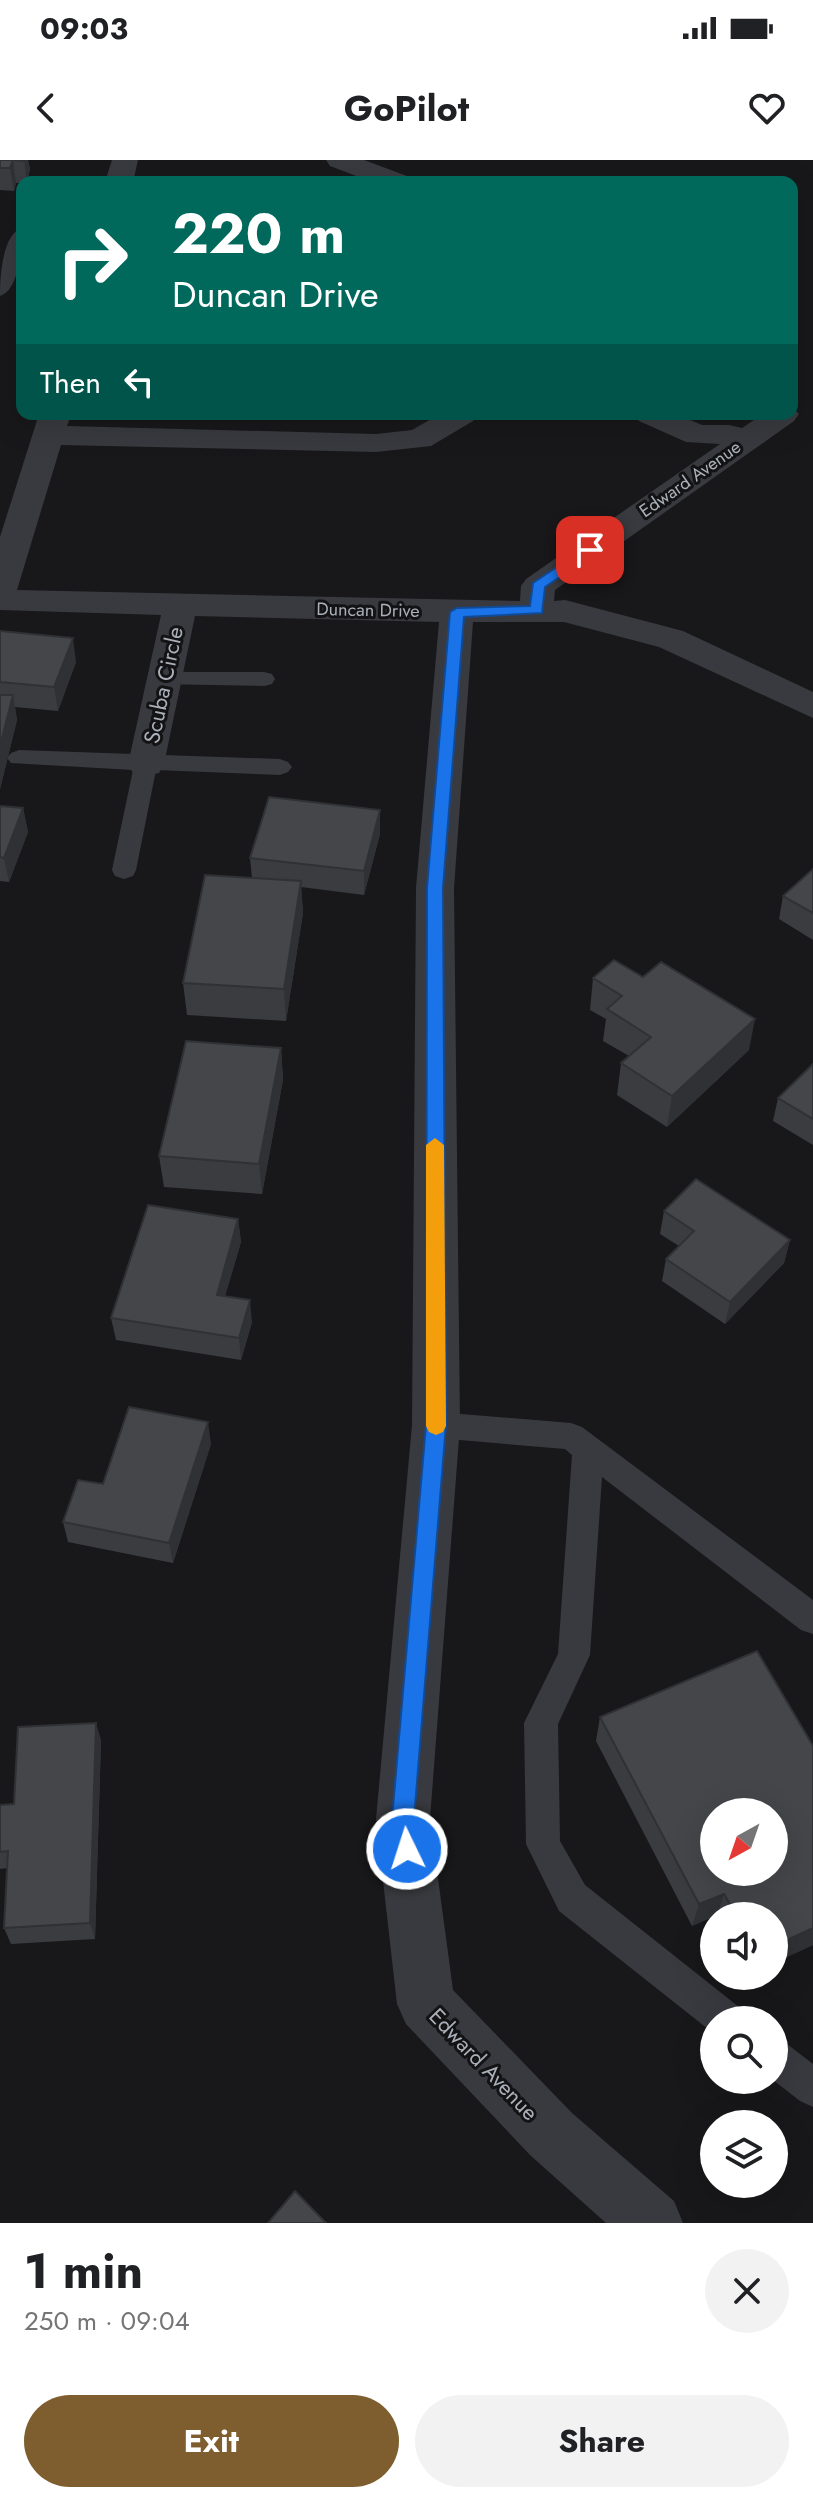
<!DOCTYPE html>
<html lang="en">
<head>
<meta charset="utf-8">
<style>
  :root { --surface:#fff; --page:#f2f2f2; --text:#202124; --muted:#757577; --accent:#7e5e2e }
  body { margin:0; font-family:Jost,sans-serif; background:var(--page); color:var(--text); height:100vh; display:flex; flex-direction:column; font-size:30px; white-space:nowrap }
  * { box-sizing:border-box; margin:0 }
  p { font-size:26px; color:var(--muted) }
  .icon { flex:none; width:44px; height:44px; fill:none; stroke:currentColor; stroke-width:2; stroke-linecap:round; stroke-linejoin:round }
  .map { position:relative; height:2063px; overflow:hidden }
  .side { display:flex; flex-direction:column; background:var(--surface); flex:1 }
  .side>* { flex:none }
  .hud { position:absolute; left:16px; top:16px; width:782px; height:244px; border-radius:16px; box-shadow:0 8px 32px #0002; background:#00695c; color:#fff; overflow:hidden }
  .needle { width:52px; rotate:220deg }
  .tools { position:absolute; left:700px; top:1638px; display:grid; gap:16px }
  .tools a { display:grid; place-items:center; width:88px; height:88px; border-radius:50%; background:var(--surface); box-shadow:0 8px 32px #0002; font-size:40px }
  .pin { position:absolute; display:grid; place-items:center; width:68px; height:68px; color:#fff; margin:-34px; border-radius:16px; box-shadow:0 4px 12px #0006 }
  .me { position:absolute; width:88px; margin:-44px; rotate:356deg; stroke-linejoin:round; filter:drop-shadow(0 0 6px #0008) }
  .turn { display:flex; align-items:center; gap:28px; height:168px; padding:0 24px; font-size:36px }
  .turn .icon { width:104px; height:104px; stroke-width:2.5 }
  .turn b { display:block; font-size:56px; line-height:68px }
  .then { display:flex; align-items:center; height:76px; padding:0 24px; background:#0003; gap:16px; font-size:30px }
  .round { display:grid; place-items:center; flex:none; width:84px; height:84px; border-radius:42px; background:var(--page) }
  .head { display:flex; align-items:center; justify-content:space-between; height:136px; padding:0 24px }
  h1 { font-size:48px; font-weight:700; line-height:60px }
  .primary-button { display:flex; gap:16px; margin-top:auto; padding:16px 24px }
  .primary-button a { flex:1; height:92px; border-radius:48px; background:var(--accent); color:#fff; font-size:32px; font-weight:700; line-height:92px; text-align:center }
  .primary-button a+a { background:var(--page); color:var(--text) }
  .status { display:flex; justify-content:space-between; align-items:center; height:56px; padding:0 40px; background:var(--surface); direction:ltr }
  .status svg { height:22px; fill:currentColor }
  header { display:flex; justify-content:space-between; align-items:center; height:104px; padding:0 24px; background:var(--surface); font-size:36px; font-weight:700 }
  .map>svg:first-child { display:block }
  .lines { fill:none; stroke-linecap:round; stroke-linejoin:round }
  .lane { fill:#393a3f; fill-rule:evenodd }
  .street { fill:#393a3f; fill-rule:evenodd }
  .wall { fill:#3a3c40 }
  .shaded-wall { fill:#303134 }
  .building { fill:#44464a; stroke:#303134; stroke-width:2; fill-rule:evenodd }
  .route { fill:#1a73e8; stroke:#114b97; stroke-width:2 }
  .slow { fill:#f59e0b }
  .labels { text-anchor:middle; stroke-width:6; stroke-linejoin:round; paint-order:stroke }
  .far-street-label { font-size:18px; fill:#aab0b9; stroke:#131315 }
  .street-label { font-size:22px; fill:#aab0b9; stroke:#131315 }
</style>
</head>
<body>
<div class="status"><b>09:03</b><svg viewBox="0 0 49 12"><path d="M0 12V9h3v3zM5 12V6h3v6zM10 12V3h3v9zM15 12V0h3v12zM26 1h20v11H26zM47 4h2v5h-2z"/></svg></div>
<header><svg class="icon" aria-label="back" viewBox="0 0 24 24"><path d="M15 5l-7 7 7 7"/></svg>GoPilot<svg class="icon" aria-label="heart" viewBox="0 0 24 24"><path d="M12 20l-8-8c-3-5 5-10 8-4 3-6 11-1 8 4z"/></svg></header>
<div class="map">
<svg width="813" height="2063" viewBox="0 0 813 2063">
  <rect width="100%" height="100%" fill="#18181a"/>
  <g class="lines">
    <path class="lane" d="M22 68C22 85 20 130 0 136 0 118 2 74 22 68Z
      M164 512H264L272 514 275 519 272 524 264 526 156 524 153 519 156 514Z
      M19 590 280 599 288 602 292 607 288 612 280 615 156 610 136 710 133 716 124 719 115 716 112 710 133 610 11 603 7 598 11 593Z
      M436 1252 571 1263 582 1267 813 1440V1474L801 1470 602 1317 590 1495 558 1564 560 1681 585 1725 739 1847 744 1860H714L713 1873 559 1751 526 1684 524 1563 558 1494 572 1295 565 1289 436 1278 425 1274 421 1265 425 1256Z
      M774 1878 787 1884 813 1904V1947L800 1941 773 1920Z"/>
    <path class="street" d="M112 0H138L133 22H105Z
      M326 0H364L407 16 411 22H372L330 6Z
      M792 247 799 254 794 261 555 430 554 441 565 440 683 471 813 532V558L659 487 564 462H473L454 728 460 1265 430 1659 453 1830 572 1953 674 2041 683 2063H606L530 1995 406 1864 397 1844 376 1659 412 1265 416 728 439 462 195 456 164 604 159 613 146 616 133 613 128 604 161 455 0 450V377L39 254H71L67 266 376 274 412 270 440 254H478L473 261 431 286 376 292 61 285 17 430 520 441 521 426 526 419 720 284 686 282 639 261 634 254H676L702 265H729L742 268 763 254H792Z"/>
  </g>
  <path class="wall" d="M0 0H28L30 9 27 22 16 23 14 31 0 30Z
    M0 471 76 502 58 551 15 547 17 560 0 629Z
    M0 646 23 648 28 672 9 722 0 721Z
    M380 674 364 735 301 727 303 753 286 861 187 855 183 823 252 718 250 698Z
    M813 709V780L779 759 783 736Z
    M593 818 749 890 667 967 617 935 621 903 629 896 603 881 606 859 590 850Z
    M281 888 283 920 262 1034 164 1027 159 996Z
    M813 904V985L773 961 778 938Z
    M664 1051 790 1080 784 1103 725 1164 662 1121 666 1099 679 1086 660 1074Z
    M238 1059 241 1082 225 1136 252 1162 241 1200 116 1180 111 1158Z
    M211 1284 173 1403 68 1382 63 1362 103 1324Z
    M600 1557 813 1785 774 1803V1756L717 1755 692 1766 596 1581Z
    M96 1563 101 1581 95 1779 11 1784 4 1768 7 1708 0 1709V1645L14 1644Z"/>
  <path class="shaded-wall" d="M13 0 16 23 14 31 10 8Z
    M24 0H28L30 9 27 22Z
    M73 478 76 502 58 551 54 527Z
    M13 535 17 560 0 629V586Z
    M23 648 28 672 9 722 4 698Z
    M380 650V674L364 735V711Z
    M301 721 303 753 286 861 284 829Z
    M755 859 749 890 667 967 672 936Z
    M281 888 283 920 262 1034 259 1004Z
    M238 1059 241 1082 219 1157 217 1135Z
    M790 1080 784 1103 725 1164 730 1142Z
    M250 1140 252 1162 241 1200 239 1178Z
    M208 1262 211 1284 173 1403 169 1383Z
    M96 1563 101 1581 95 1779 90 1763Z
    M724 1734 717 1755 692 1766 699 1744Z
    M813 1768V1785L774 1803V1786Z"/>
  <path class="building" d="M0 0H24L23 1 13 0 10 8H0Z
    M0 471 73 478 54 527 0 522Z
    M0 535H13L0 586Z
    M269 637 380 650 364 711 250 698Z
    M0 646 23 648 4 698 0 697Z
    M813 709V753L783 736Z
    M205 715 301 721 284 829 183 823Z
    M614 800 643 817 661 802 755 859 672 936 621 903 651 877 607 849 622 836 593 818Z
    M186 881 281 888 259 1004 159 996Z
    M813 904V959L778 938Z
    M696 1019 790 1080 730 1142 666 1099 694 1071 664 1051Z
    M148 1045 238 1059 217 1135 250 1140 239 1178 111 1158Z
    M129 1247 208 1262 169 1383 63 1362 78 1320 103 1324Z
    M757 1491 813 1586V1768L774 1786V1756H737L724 1734 699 1744 600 1557ZM714 1652H774V1712H714Z
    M96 1563 90 1763 4 1768 8 1691 0 1692V1645L14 1644 18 1567Z
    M295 2031 326 2063H268Z"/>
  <path class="route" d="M590 385 597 390 595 393 545 427 542 453 464 457 443 728 446 1265 414 1659 418 1689 415 1697 407 1701 399 1697 392 1659 426 1265 427 728 450 452 457 448 530 446 533 423Z"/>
  <path class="slow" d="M435 978 444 985 446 1266 443 1272 436 1275 429 1272 426 1266V985Z"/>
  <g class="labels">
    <g class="far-street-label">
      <text transform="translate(690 319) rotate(-35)" y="6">Edward Avenue</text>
      <text transform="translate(368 450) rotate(1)" y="6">Duncan Drive</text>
    </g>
    <g class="street-label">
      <text transform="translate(163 525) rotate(-78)" y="8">Scuba Circle</text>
      <text transform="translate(484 1904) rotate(46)" y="8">Edward Avenue</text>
    </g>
  </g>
</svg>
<div class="tools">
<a><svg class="needle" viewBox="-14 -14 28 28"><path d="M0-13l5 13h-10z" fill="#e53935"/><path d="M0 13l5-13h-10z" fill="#757577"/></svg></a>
<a><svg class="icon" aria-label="sound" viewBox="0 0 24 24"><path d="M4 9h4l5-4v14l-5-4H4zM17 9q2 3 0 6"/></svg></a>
<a><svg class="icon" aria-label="search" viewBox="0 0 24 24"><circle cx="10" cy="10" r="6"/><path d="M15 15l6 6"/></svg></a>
<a><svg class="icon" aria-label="layers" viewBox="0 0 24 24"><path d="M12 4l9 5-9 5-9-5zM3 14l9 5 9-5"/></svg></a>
</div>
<div class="pin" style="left:590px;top:390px;background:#d93025"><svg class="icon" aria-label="arrive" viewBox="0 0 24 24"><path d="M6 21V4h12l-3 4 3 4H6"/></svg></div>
<svg class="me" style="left:407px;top:1689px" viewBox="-20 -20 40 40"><circle r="17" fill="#1a73e8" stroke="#fff" stroke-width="3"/><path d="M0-11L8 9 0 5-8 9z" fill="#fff"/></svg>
<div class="hud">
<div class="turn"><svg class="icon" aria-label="right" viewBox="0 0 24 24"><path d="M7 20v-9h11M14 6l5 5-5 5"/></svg><div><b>220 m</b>Duncan Drive</div></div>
<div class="then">Then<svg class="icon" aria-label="left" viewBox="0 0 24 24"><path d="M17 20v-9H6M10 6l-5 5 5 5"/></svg></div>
</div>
</div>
<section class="side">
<div class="head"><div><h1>1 min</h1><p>250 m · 09:04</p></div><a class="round"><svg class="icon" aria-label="close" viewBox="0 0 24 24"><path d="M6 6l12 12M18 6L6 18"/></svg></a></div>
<div class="primary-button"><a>Exit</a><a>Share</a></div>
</section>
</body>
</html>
